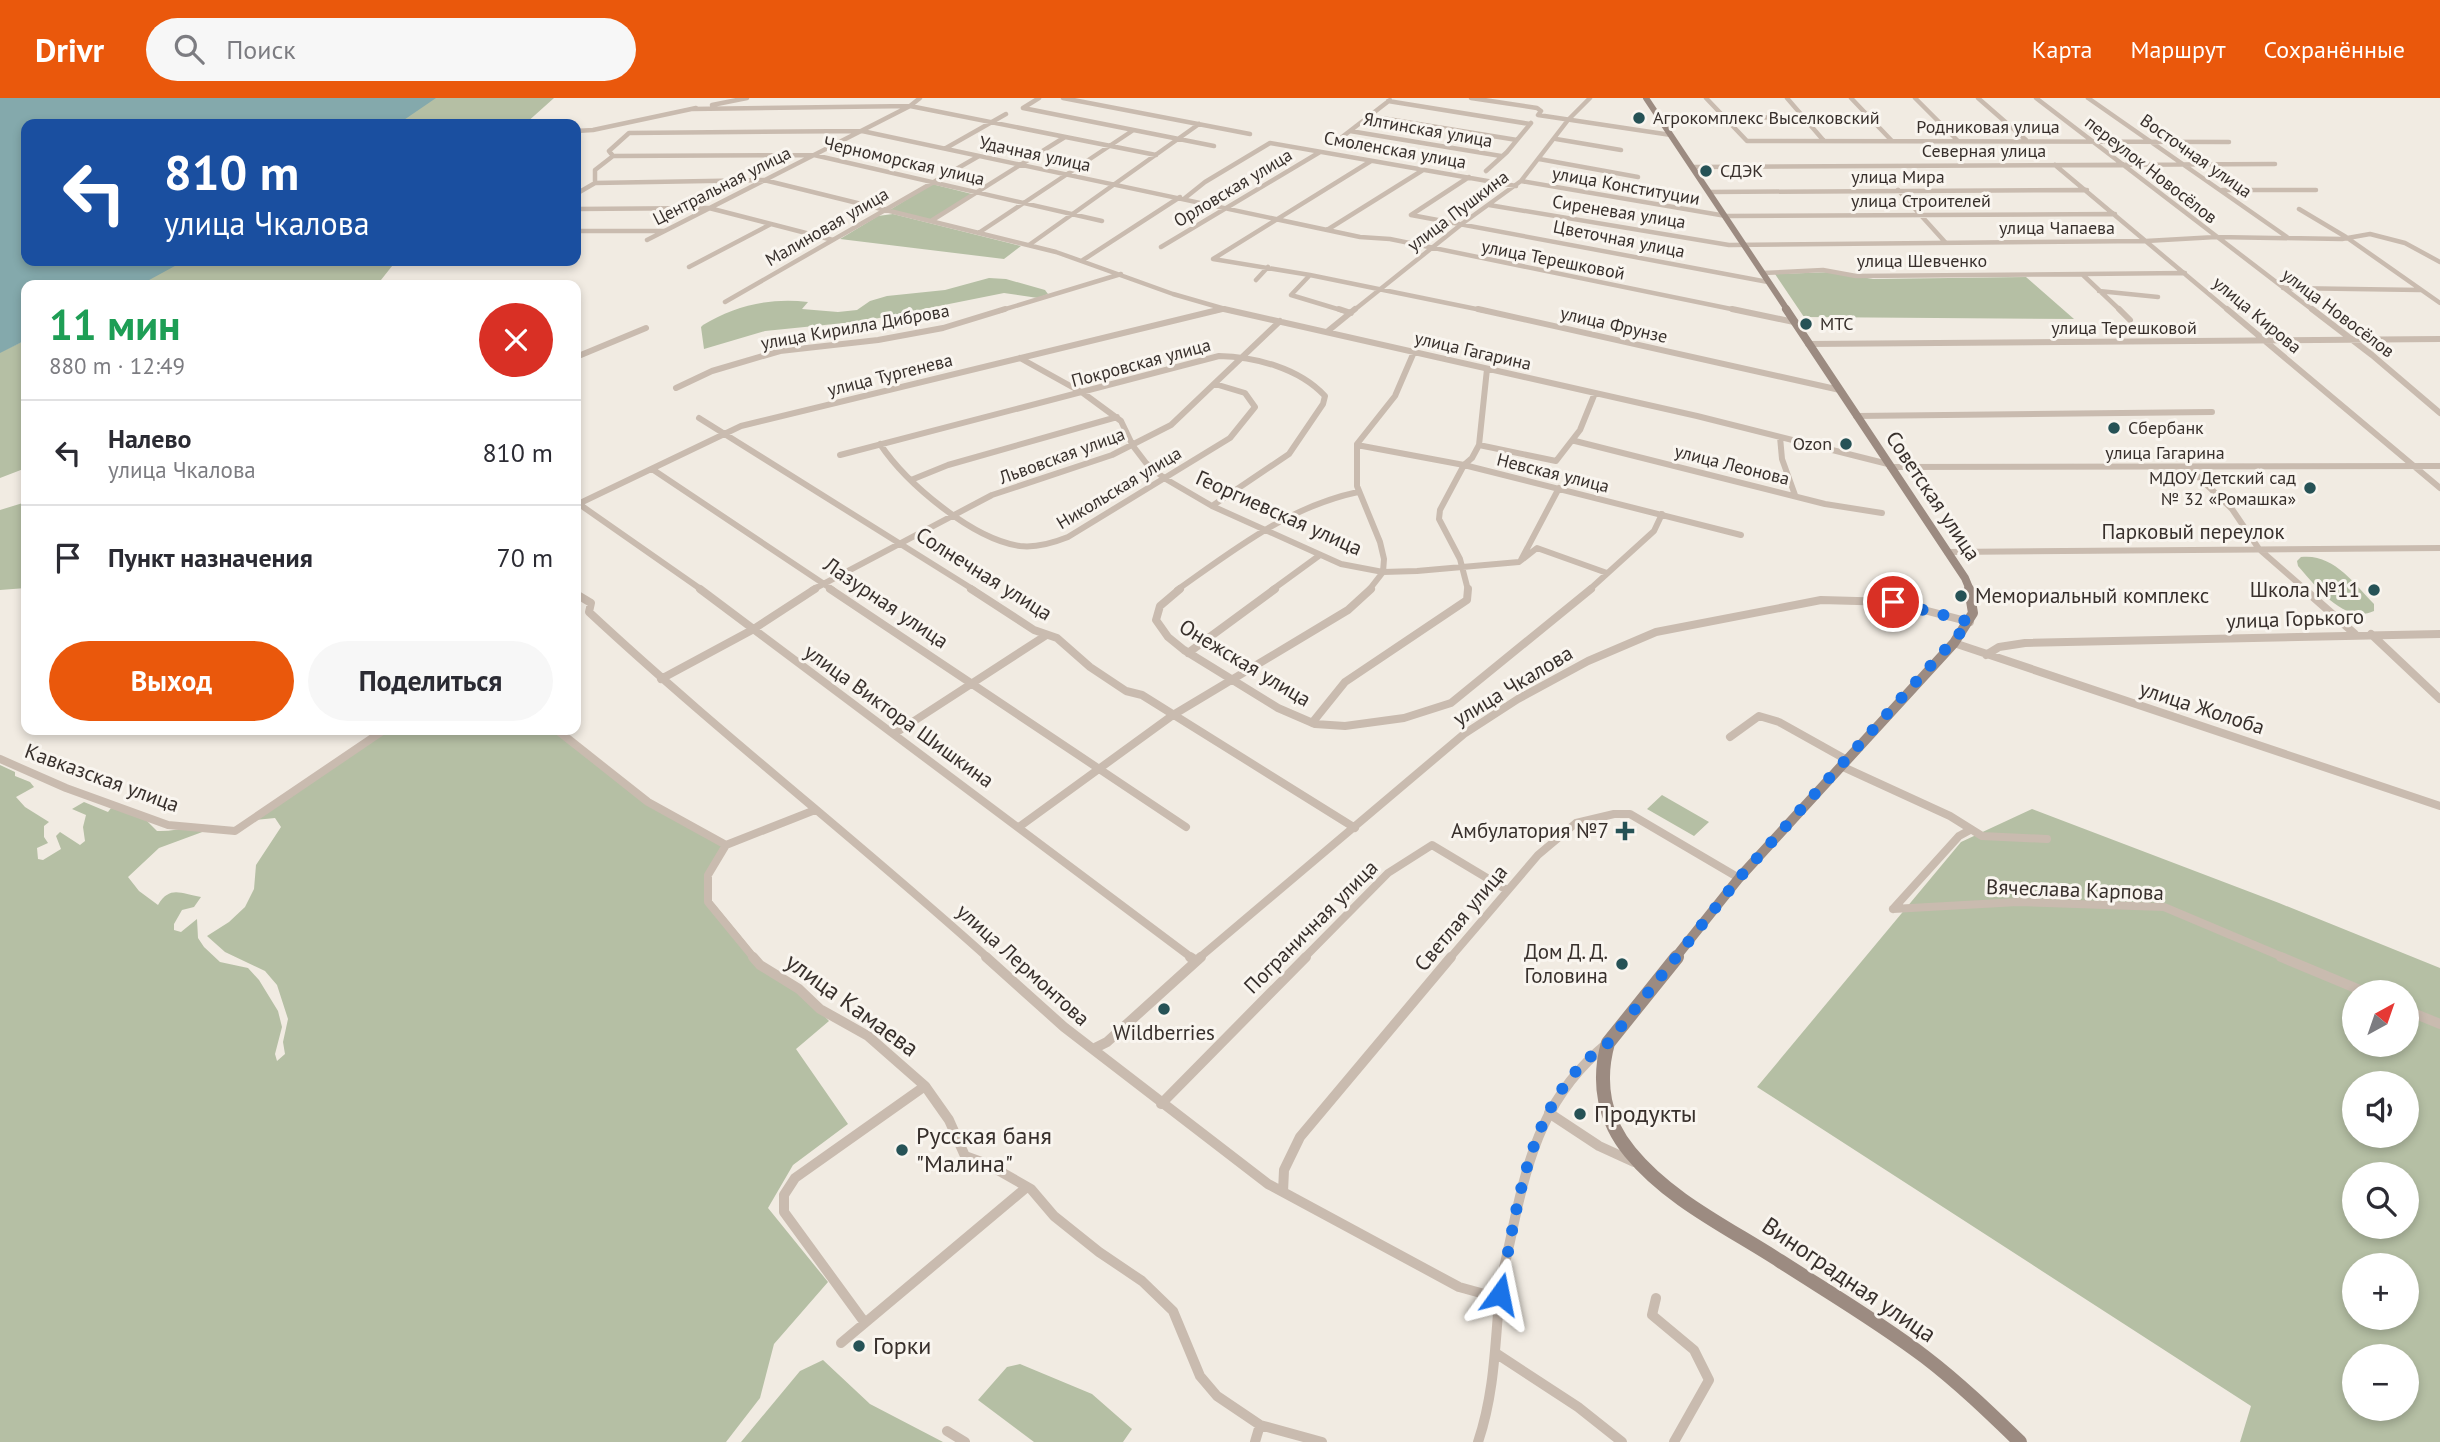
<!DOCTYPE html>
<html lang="ru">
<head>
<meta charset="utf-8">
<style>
  :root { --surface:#fff; --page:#f7f7f7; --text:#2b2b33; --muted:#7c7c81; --line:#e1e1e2; --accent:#ea580c }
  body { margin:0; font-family:"PT Sans",sans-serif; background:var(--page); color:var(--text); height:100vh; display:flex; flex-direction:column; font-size:26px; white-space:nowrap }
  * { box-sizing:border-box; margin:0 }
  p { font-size:23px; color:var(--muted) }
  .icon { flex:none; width:38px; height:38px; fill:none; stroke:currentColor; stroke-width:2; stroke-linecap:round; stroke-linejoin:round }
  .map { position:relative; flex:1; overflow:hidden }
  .side { position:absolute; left:21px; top:182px; width:560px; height:455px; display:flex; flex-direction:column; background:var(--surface); border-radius:14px; box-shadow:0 4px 10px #0003 }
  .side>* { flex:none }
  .banner { position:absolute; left:21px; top:21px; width:560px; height:147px; border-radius:14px; box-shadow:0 4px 10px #0003; background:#1a4fa0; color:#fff; overflow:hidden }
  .needle { width:46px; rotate:40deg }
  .controls { position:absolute; left:2342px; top:882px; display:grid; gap:14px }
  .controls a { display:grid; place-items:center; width:77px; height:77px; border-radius:50%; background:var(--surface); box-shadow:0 4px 10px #0003; font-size:35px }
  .pin { position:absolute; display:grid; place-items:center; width:60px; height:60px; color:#fff; margin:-30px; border:4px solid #fff; border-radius:50%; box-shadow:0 2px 7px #0007 }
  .me { position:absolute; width:77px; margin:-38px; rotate:12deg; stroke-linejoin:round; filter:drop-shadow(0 0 5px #0008) }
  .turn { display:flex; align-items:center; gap:24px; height:147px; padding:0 28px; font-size:32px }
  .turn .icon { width:91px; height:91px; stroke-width:2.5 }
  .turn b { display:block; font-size:49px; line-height:60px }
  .round { display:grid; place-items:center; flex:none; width:74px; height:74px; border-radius:37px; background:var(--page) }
  .overview { display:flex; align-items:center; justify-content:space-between; height:119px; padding:0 28px }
  h1 { font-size:42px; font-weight:700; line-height:52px; color:#1e9e55 }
  .action { display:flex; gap:14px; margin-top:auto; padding:14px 28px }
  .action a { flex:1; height:80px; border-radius:42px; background:var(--accent); color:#fff; font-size:28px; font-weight:700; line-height:80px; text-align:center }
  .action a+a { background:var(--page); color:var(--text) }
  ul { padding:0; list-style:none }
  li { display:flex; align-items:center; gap:21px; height:105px; padding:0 28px; border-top:2px solid var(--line) }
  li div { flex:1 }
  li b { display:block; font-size:26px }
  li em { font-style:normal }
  header { display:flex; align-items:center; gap:42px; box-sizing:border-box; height:98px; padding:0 35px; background:var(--accent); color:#fff }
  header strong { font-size:33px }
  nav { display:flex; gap:38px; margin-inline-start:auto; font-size:24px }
  .search { width:490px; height:63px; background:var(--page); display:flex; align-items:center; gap:18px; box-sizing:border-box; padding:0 24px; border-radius:38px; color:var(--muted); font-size:26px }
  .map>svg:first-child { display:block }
  .green { fill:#b5bfa4; fill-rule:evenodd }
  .water { fill:#84a9ac }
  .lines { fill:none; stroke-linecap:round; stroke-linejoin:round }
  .street-far3 { stroke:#c9bbaf; stroke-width:4.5 }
  .street-far2 { stroke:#c9bbaf; stroke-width:6 }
  .street-far1 { stroke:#c9bbaf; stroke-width:8 }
  .street { stroke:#c9bbaf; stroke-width:10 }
  .secondary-far3 { stroke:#9c8b81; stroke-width:6 }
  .secondary-far2 { stroke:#9c8b81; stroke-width:8 }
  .secondary-far1 { stroke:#9c8b81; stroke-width:10 }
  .secondary { stroke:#9c8b81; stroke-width:14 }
  .route { stroke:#1a73e8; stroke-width:12; stroke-dasharray:0 21.6 }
  .poi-dot { fill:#265256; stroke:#f9f5ef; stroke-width:2.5 }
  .labels { text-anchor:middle; stroke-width:6; stroke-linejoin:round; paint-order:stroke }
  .far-poi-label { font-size:18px; fill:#38302c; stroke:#f9f5ef; text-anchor:start }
  .far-street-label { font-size:18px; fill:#38302c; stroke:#f9f5ef }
  .street-label { font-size:21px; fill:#38302c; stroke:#f9f5ef }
  .poi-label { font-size:21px; fill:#38302c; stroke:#f9f5ef; text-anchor:end }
  .near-street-label { font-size:24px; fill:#38302c; stroke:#f9f5ef }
  .near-poi-label { font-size:24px; fill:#38302c; stroke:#f9f5ef; text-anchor:start }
</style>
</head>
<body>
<header>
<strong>Drivr</strong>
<div class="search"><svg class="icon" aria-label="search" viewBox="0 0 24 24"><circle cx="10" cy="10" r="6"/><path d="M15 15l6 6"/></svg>Поиск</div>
<nav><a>Карта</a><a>Маршрут</a><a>Сохранённые</a></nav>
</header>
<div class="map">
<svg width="2440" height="1344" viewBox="0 0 2440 1344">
  <rect width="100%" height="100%" fill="#f1ebe2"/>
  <path class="green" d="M433 0H554L525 26H394Z
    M932 86 972 96 931 122 888 113Z
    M893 116 1021 148 1004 161 840 141 878 118Z
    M182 163H344L342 168 350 163H396L377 187H137Z
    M1832 174 1873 181 2026 179 2074 221 1804 219 1775 176Z
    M989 180 1006 181 1045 192 1048 196 1038 200 1004 195 864 223 765 233 704 251 701 229 703 227C734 208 771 199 808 204L802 211 838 214 857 212 870 203 887 198 945 192Z
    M26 242V370L0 380V254Z
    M26 404V490L0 492V412Z
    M2301 459C2333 455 2354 485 2374 506V513C2344 527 2315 487 2298 468L2297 463Z
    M388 632H553L635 696 725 747 709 781 711 802 761 863 789 882 829 923 796 951 848 1026 793 1067 768 1110 828 1184 774 1246 760 1300 726 1344H0V667L15 674V678L30 684 34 689 16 699 25 709 49 724 44 728V739L48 745 37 750 38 761 43 762 61 751 56 738 60 734 80 747 85 743 83 729 86 717 72 711 84 704 108 714 111 710 144 720 157 733C174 734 189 727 205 733L159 750 128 779 139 793 158 807C170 787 181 796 201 799L194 809 182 812 174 826V832L181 834 197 821 198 840 204 849 220 864 248 870 259 882 278 913 282 929 275 956 277 963 285 956 283 944 288 921 277 887 265 873 225 854 207 838 229 824 245 809 254 791 256 767 281 729 275 720 255 722Z
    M1662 697 1709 724 1694 738 1647 711Z
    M2032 711 2279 805 2440 870V1344H2240L2251 1308 1757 989 1961 744ZM2354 894H2406V947H2354ZM2354 985H2406V1038H2354ZM2354 1076H2406V1129H2354ZM2354 1167H2406V1220H2354ZM2354 1258H2406V1311H2354Z
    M823 1262 870 1306 943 1344H741L800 1273Z
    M1020 1266 1092 1296 1132 1331 1123 1344H1034L978 1302 1007 1269Z"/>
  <path class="water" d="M0 0H436L398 26H26V163H184L140 187H26V242L0 255Z"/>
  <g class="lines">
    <path class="street-far3" d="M1039 0 1023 10 1214 48
      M1063 0 1250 36
      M1471 0 1537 10 1541 13 1538 17 1671 37
      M1706 0 1747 43 2229 44
      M1787 0 1824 43
      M1851 0 1892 43
      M1915 0 1958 43
      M1978 0 2026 42
      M2036 0 2314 213
      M2088 0 2287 139
      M1388 3 1530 26
      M712 7 747 0
      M691 11 910 8 1156 57
      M1369 18 1517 42
      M1724 20 1804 19
      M576 33 593 32 696 10
      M1350 33 1501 58
      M1556 41 1621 52
      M1333 46 1390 2
      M946 50 1006 16
      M613 58 814 57 1102 123
      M1539 61 1638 79
      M2055 67 2229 213
      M1694 69 2275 66
      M1486 73 1507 54 1531 25
      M1469 79 1411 117 1768 184
      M1521 83 1726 118 2115 116
      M595 85 764 82 1056 154 1173 196 1232 213
      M1898 92 1945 144
      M2222 92H2316
      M1709 94 2087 92
      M576 96 595 85V72L613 58 609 53 629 35 862 33 1360 139 1390 141 1741 213
      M1185 100 1205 84 1270 45 1516 88
      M1489 107 1729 147 2146 143 2216 139 2342 141 2370 136 2405 145 2440 164
      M576 111 709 110 833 142
      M2299 111 2346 139 2440 205
      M931 123 1065 39
      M1327 132 1423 72
      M576 133H664
      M980 134 1132 33
      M647 142 910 8 920 0
      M1029 147 1199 26
      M1161 149 1320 54
      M1083 162 1180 99
      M689 169 771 126
      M1763 175 1823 172 1856 178 2185 175
      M1310 177 1213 161 1371 63
      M2083 177 2121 213
      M1256 182 1268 169
      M2283 190 2420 192
      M2099 193 2158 199
      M725 204 979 58
      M999 213 1121 176
      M1215 213 1223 211
      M1344 213 1291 197 1310 177 1486 213
      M1353 213 1463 125 1521 83 1568 22 1590 0"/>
    <path class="street-far2" d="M1224 211 1697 318 1888 366
      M1339 211 1351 215
      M1478 211 1840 292
      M1732 211 1794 224
      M2119 211 2130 222
      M2227 211 2440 390
      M2312 211 2372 257 2440 315
      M1328 233 1355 211
      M1808 246 2440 241
      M576 259 646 230
      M1020 260 1083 295 1121 323 1133 348 1146 365 1164 380 1212 408 1341 466 1383 474 1417 473 1519 464 1537 450 1607 475
      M676 290 712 273 780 253 878 242 943 230 1005 211
      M1856 318 2212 314
      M699 320 974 492
      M1780 339 1782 361 1795 397
      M1575 343 1825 406 1882 415
      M880 346C906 385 972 441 1020 448 1037 450 1053 445 1068 439L1230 340 1255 309 1245 295 1215 286
      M1357 347 1464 367 1741 437
      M1479 347 1556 363 1580 332 1595 295
      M840 357 1219 258C1256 259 1299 270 1325 298L1323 306 1289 356 1212 408
      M1890 369 2440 368
      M2188 369 2232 411 2259 451 2306 492
      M652 371 833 492
      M911 382 948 367 1117 319
      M579 406 702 492
      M576 407 741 328 1222 211
      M1947 454 2440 450
      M1521 462 1559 390
      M812 492 992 397 1112 357 1171 327 1280 223
      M1177 492C1235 451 1288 409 1358 394
      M1272 492 1320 457
      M1369 492 1383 474 1384 461 1380 444 1357 388V346L1395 298 1414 254
      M1468 492 1460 461 1439 421 1440 412 1464 367 1472 360 1479 347 1487 271
      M1589 492 1654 433 1662 416"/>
    <path class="street-far1" d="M700 491 1192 860
      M830 491 1186 729
      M971 491 1034 532 1057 540 1090 569 1126 593 1142 597 1355 730
      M1180 491 1160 508 1156 522 1168 539 1184 552 1278 610 1315 626 1345 628 1404 620 1451 605 1591 491
      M2304 491 2355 536
      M576 496 591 505 589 514C718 634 857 742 988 860
      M2371 536 2440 601
      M1954 545 2440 708
      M1188 555 1275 491
      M1986 557 1999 549 2025 545 2440 536
      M661 581 752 532 815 491
      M1312 625 1345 584 1467 502 1468 491
      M557 632 648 704 726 747 815 712
      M894 636 1045 538
      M1730 639 1759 618 1779 624 1847 662
      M0 661 66 690 168 727 235 733 384 632
      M1841 668 1950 718 1982 738 2047 741
      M1019 729 1173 617 1348 512 1371 491
      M726 747 708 777V804L754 860
      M1893 811 2018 804 2164 809 2285 860
      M1893 811 1959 738 1970 732
      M1199 860 1464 636 1518 601 1588 563 1656 534 1821 502 1893 504 1970 524
      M1304 860 1388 775 1432 747 1507 792
      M1450 860 1538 757 1576 725 1614 716H1630L1739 780"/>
    <path class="street" d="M753 859 760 867 799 891 820 911 868 938 925 988 949 1022 965 1058 987 1066 1031 1091 1054 1118 1099 1154 1142 1183 1173 1213 1200 1278 1217 1298 1260 1327 1322 1344
      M986 859 1064 929 1268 1086 1459 1189 1499 1200
      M1190 859 1196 863
      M2281 859 2365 894
      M2406 912 2440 926
      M1093 951 1107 944 1201 859
      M1161 1006 1306 859
      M1549 1015 1599 1048 1634 1064
      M1283 1094 1284 1072 1300 1039 1451 859
      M1656 1200 1652 1217 1694 1252 1709 1282 1674 1344
      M865 1225 784 1114V1097L795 1080 925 988
      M841 1245 1027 1089
      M1497 1256 1578 1309 1622 1344
      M947 1333 965 1344
      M1255 1344 1260 1327
      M1478 1344C1495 1294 1495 1244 1500 1192 1503 1171 1509 1150 1513 1129 1529 1055 1546 995 1608 945"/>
    <path class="secondary-far3" d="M1646 0 1788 213"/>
    <path class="secondary-far2" d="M1786 211 1965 480 1970 492"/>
    <path class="secondary-far1" d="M1675 860 1739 780 1954 545 1973 515 1969 491"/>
    <path class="secondary" d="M1677 859 1608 945C1597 984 1604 1023 1630 1054 1669 1102 1729 1130 1780 1163 1828 1194 1879 1224 1925 1259 1959 1285 1990 1315 2020 1344"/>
  </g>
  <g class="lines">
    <path class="route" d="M1500 1196C1518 1108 1527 1000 1608 945L1739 780 1970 524 1893 504"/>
  </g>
  <g class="poi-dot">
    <circle cx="1639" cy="20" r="7"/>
    <circle cx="1706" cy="73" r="7"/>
    <circle cx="1806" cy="226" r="7"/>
    <circle cx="2114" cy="330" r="7"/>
    <circle cx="1846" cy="346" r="7"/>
    <circle cx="2310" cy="390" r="7"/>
    <circle cx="2374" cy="492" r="7"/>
    <circle cx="1961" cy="498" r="7"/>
    <path d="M1621.5 722.5h7v7h7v7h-7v7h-7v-7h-7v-7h7z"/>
    <circle cx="1622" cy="866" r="7"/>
    <circle cx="1164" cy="911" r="7"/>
    <circle cx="1580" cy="1016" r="7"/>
    <circle cx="902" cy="1052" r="7"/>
    <circle cx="859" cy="1248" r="7"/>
  </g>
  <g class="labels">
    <g class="far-poi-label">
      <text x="1653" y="26">Агрокомплекс Выселковский</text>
      <text x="1720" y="79">СДЭК</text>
      <text x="1820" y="232">МТС</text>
      <text x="2128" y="336">Сбербанк</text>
      <text x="1832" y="352" text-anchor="end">Ozon</text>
      <text x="2296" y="386" text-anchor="end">МДОУ Детский сад<tspan x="2296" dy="21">№ 32 «Ромашка»</tspan></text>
    </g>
    <g class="far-street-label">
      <text x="1988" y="35">Родниковая улица</text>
      <text transform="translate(1428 32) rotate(10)" y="6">Ялтинская улица</text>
      <text transform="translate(1395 52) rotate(10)" y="6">Смоленская улица</text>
      <text x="1984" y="59">Северная улица</text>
      <text transform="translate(1035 56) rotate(12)" y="6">Удачная улица</text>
      <text transform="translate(2196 58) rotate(35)" y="6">Восточная улица</text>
      <text transform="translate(904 63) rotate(13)" y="6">Черноморская улица</text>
      <text transform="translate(2151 72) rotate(38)" y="6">переулок Новосёлов</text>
      <text x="1898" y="85">улица Мира</text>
      <text transform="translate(722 88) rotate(-27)" y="6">Центральная улица</text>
      <text transform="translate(1626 88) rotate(10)" y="6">улица Конституции</text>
      <text transform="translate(1233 90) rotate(-31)" y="6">Орловская улица</text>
      <text x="1921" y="109">улица Строителей</text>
      <text transform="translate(1458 113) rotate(-37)" y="6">улица Пушкина</text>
      <text transform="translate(1619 114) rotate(9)" y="6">Сиреневая улица</text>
      <text transform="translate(827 129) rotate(-30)" y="6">Малиновая улица</text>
      <text x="2057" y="136">улица Чапаева</text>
      <text transform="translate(1619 141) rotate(11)" y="6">Цветочная улица</text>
      <text transform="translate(1553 162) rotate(11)" y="6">улица Терешковой</text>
      <text x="1922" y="169">улица Шевченко</text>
      <text transform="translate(2338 215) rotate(37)" y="6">улица Новосёлов</text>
      <text transform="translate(2257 217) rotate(40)" y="6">улица Кирова</text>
      <text transform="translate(1614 227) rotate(13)" y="6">улица Фрунзе</text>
      <text transform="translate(855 229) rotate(-10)" y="6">улица Кирилла Диброва</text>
      <text x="2124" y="236">улица Терешковой</text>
      <text transform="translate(1473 253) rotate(13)" y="6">улица Гагарина</text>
      <text transform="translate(1141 265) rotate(-15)" y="6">Покровская улица</text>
      <text transform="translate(890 277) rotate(-14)" y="6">улица Тургенева</text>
      <text x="2165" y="361">улица Гагарина</text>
      <text transform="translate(1062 358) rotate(-20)" y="6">Львовская улица</text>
      <text transform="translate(1732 367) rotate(14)" y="6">улица Леонова</text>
      <text transform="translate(1553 375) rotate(14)" y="6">Невская улица</text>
      <text transform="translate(1119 390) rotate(-31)" y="6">Никольская улица</text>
    </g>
    <g class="street-label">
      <text transform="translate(1933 398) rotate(56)" y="7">Советская улица</text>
      <text transform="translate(1279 415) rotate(24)" y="7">Георгиевская улица</text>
      <text x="2193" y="441">Парковый переулок</text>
      <text transform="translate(984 476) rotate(32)" y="7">Солнечная улица</text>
      <text transform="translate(886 505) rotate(34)" y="7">Лазурная улица</text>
      <text transform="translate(2295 521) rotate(-2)" y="7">улица Горького</text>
      <text transform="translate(1245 565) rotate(31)" y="7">Онежская улица</text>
      <text transform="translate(1513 588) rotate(-31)" y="7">улица Чкалова</text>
      <text transform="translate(2202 610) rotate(18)" y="7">улица Жолоба</text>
      <text transform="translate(899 618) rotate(36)" y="7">улица Виктора Шишкина</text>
      <text transform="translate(102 680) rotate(20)" y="7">Кавказская улица</text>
      <text transform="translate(2075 792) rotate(2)" y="7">Вячеслава Карпова</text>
      <text transform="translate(1461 820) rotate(-50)" y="7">Светлая улица</text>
      <text transform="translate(1311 829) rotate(-45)" y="7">Пограничная улица</text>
      <text transform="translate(1023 867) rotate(42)" y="7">улица Лермонтова</text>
    </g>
    <g class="poi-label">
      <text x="2360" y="499">Школа №11</text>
      <text x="1975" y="505" text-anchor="start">Мемориальный комплекс</text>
      <text x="1609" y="740">Амбулатория №7</text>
      <text x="1608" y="861">Дом Д. Д.<tspan x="1608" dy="24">Головина</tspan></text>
      <text x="1164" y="942" text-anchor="middle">Wildberries</text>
    </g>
    <g class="near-street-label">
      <text transform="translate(852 907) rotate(36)" y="8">улица Камаева</text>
      <text transform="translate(1849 1182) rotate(34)" y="8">Виноградная улица</text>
    </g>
    <g class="near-poi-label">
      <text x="1594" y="1024">Продукты</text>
      <text x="916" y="1046">Русская баня<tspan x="916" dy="28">"Малина"</tspan></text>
      <text x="873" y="1256">Горки</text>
    </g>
  </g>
</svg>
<div class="controls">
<a><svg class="needle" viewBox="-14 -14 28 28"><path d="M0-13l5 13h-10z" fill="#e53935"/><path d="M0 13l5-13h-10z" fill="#7c7c81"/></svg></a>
<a><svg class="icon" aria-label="sound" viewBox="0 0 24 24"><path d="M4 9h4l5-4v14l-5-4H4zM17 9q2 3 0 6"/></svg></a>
<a><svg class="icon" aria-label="search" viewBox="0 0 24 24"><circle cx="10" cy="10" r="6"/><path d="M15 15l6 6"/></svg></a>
<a>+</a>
<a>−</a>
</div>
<div class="pin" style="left:1893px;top:504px;background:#d93025"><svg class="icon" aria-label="arrive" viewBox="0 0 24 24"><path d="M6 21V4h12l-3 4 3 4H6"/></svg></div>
<svg class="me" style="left:1500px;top:1196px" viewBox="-20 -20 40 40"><path d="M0-17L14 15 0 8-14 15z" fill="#1a73e8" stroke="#fff" stroke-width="4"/></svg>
<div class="banner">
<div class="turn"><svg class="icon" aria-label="left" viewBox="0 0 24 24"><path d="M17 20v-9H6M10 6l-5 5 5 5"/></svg><div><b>810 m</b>улица Чкалова</div></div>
</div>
<section class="side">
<div class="overview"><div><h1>11 мин</h1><p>880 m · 12:49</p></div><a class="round" style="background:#d93025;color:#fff"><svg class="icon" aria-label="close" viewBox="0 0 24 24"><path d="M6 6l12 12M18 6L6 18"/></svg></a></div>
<ul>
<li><svg class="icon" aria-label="left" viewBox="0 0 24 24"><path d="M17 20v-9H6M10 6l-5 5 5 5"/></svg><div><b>Налево</b><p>улица Чкалова</p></div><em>810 m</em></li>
<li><svg class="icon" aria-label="arrive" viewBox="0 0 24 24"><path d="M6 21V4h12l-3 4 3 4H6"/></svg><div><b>Пункт назначения</b></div><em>70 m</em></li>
</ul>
<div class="action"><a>Выход</a><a>Поделиться</a></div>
</section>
</div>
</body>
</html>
